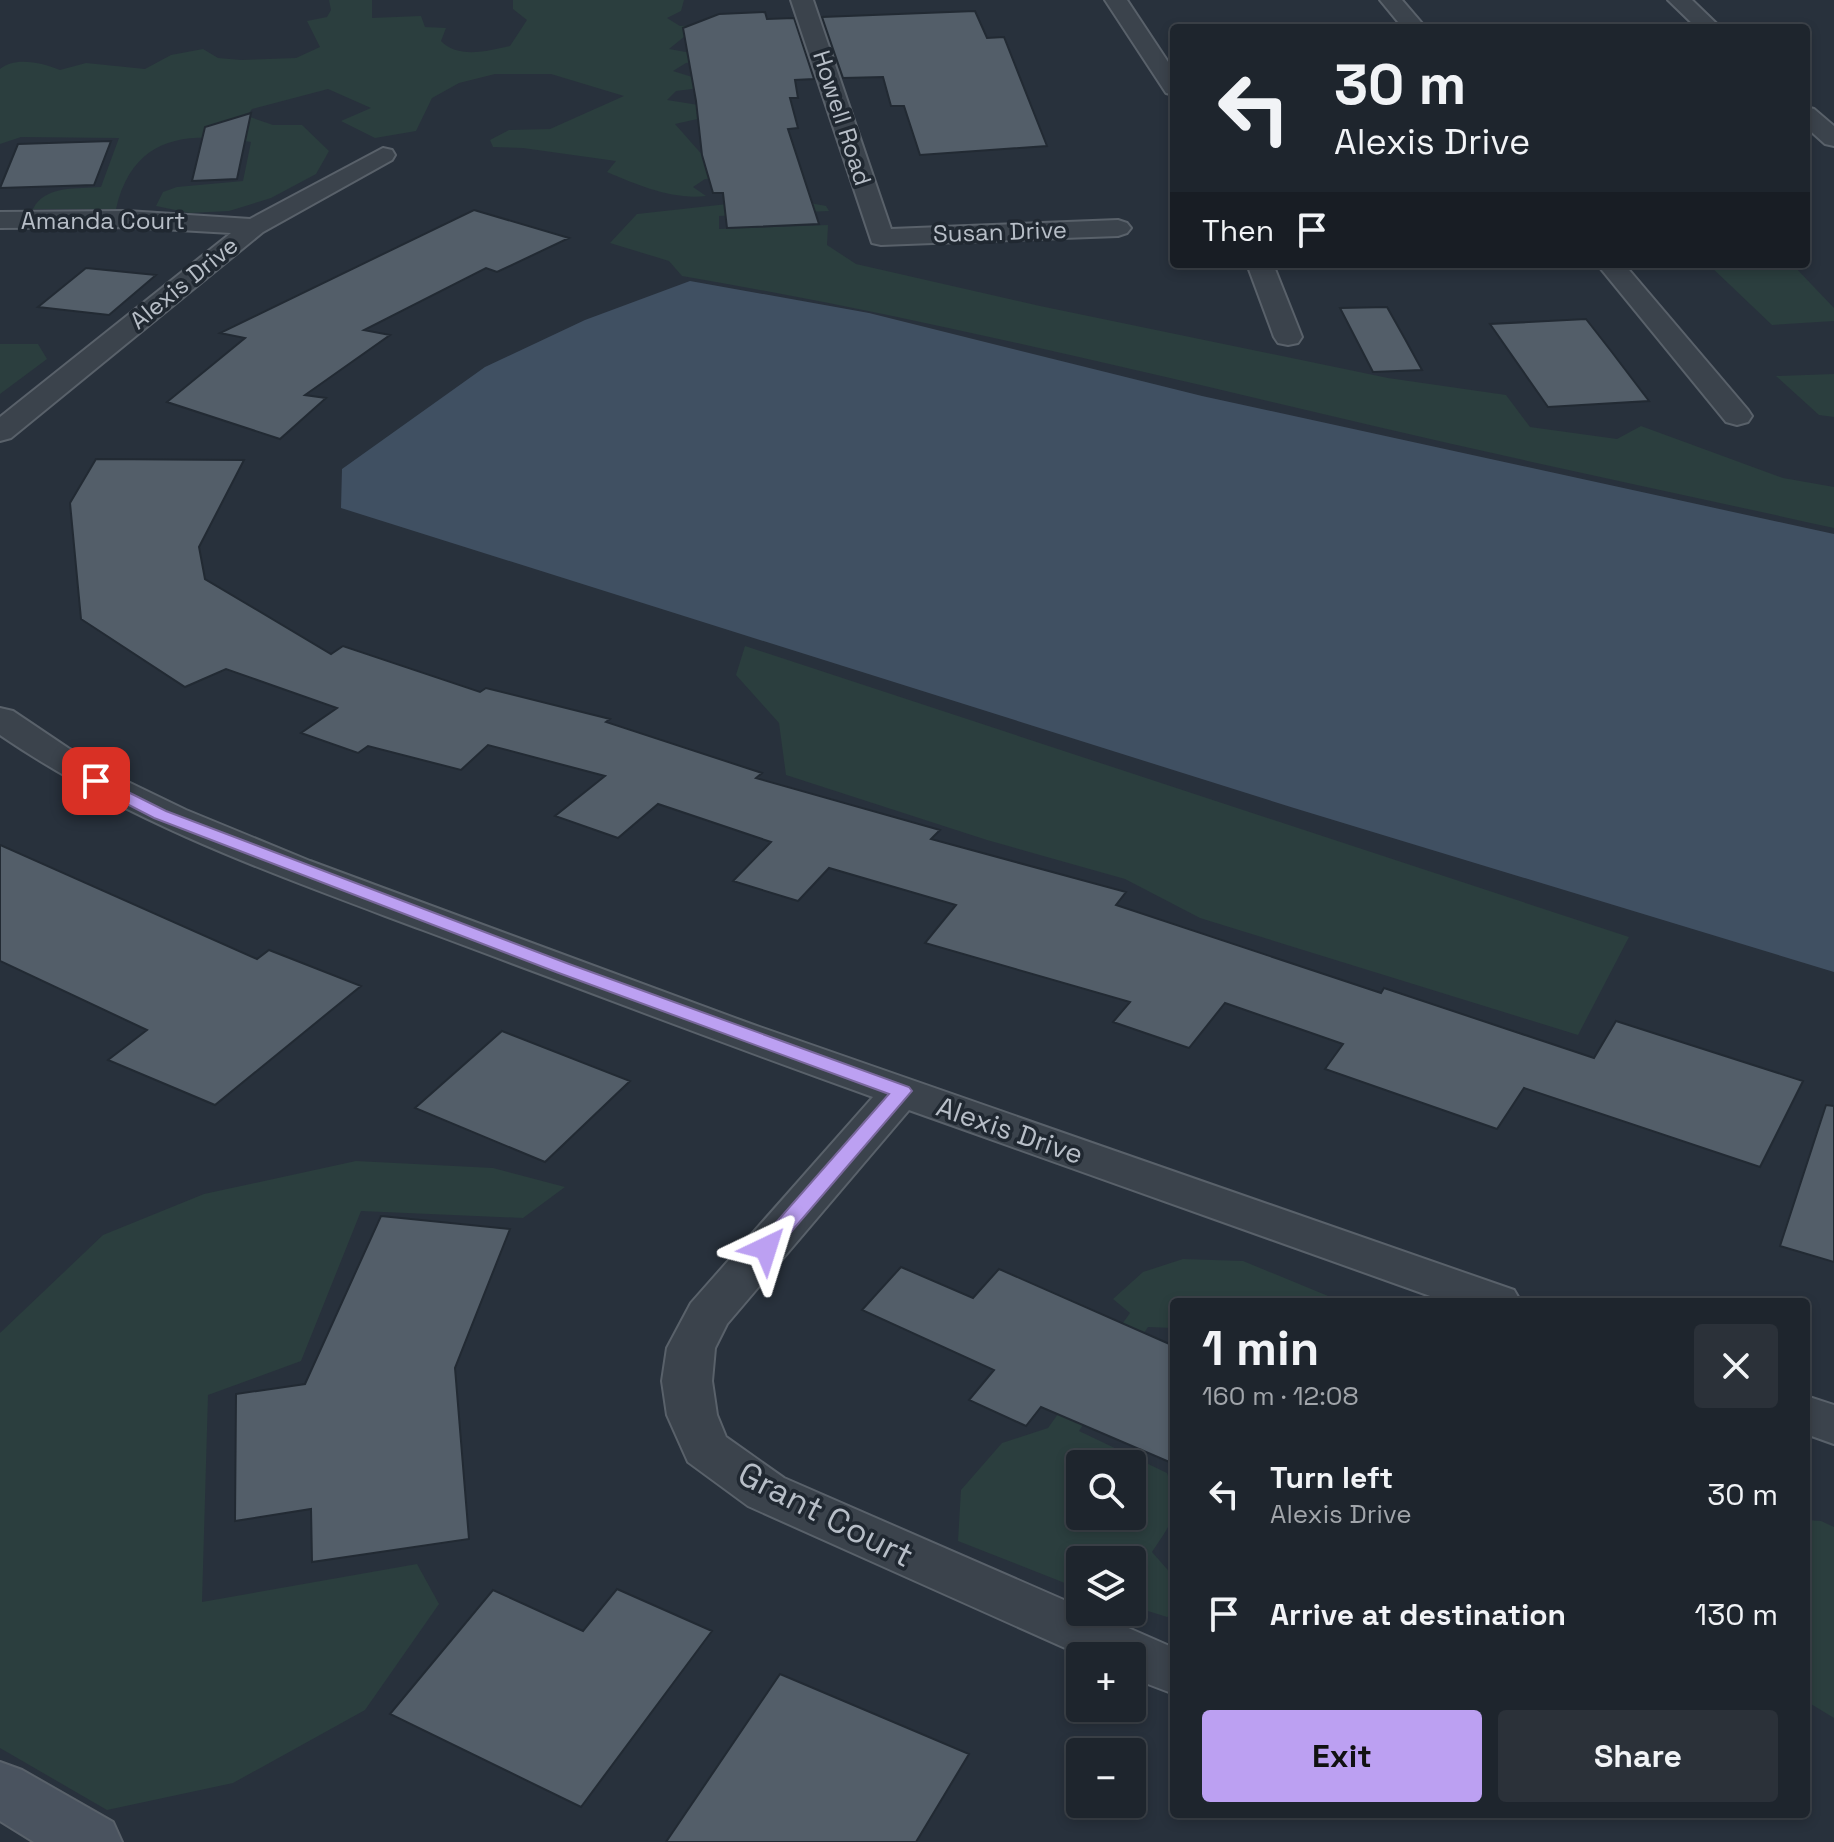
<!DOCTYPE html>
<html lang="en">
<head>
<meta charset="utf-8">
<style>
  :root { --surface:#1e252d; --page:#2b3139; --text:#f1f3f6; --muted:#a1a5aa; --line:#3c4249; --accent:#bca0f2 }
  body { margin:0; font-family:"Space Grotesk",sans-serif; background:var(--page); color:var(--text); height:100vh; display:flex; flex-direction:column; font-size:30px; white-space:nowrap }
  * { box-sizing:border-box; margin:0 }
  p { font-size:26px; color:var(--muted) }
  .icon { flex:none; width:44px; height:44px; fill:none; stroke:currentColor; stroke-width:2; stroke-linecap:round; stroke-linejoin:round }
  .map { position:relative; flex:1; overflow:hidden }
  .drawer { position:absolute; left:1170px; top:1298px; width:640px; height:520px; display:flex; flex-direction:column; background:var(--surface); border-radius:8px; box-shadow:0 4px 12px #0003,0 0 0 2px var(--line) }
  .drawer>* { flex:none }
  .banner { position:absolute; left:1170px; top:24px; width:640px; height:244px; border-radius:8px; box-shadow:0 4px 12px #0003,0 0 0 2px var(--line); background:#1e252d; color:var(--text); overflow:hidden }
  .controls { position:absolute; left:1066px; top:1450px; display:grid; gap:16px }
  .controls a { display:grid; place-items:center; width:80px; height:80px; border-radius:8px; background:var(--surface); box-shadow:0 4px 12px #0003,0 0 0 2px var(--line); font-size:40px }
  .pin { position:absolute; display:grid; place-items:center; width:68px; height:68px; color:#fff; margin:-34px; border-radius:16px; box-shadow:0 4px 12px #0006 }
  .me { position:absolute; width:88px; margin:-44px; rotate:41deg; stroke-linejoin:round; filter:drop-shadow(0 0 6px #0008) }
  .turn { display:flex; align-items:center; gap:28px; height:168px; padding:0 32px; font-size:36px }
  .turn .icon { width:104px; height:104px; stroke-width:2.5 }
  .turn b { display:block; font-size:56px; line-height:68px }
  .then { display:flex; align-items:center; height:76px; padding:0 32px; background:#0003; gap:16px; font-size:30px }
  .round { display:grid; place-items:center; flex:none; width:84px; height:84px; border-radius:8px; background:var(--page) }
  .overview { display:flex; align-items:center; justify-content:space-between; height:136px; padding:0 32px }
  h1 { font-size:48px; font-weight:800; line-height:60px }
  .primary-button { display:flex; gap:16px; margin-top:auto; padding:16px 32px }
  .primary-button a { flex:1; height:92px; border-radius:8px; background:var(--accent); color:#111; font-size:32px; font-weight:800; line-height:92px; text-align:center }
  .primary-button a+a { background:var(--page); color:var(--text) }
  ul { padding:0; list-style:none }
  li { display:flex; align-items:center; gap:24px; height:120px; padding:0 32px }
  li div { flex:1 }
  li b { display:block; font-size:30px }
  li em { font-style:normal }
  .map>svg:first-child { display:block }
  .green { fill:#2b3e3e; fill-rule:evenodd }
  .water { fill:#405062 }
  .building { fill:#535e69; stroke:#222a33; stroke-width:2 }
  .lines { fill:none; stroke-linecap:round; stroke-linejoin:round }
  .street-casing { stroke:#59616a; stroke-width:4 }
  .secondary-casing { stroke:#59616a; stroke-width:4 }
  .street { fill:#3b434c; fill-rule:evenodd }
  .secondary { fill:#4a535f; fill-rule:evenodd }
  .route { fill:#bca0f2; stroke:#7a689d; stroke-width:2 }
  .labels { text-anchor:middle; stroke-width:7; stroke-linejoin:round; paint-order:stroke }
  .far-street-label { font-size:24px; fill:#b7bec7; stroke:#202831 }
  .street-label { font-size:28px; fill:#b7bec7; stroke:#202831 }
  .near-street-label { font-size:34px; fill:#b7bec7; stroke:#202831 }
</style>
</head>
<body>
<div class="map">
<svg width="1834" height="1842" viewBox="0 0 1834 1842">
  <rect width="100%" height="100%" fill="#28313c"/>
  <path class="green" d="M329 0H372V18L421 16 425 27 446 28 441 41C458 59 488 51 510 46L527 20 513 9V0H684L681 11 667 18 680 26 765 22 685 36 669 49 725 59 686 63 673 71 705 81 700 88 676 91 667 100 705 106 702 118 675 124 705 158 748 177 705 179 693 187 706 196C673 200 637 185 607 172L616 161 523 148 493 147 490 140 509 130 550 129 624 96 551 74H495L459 83 432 98 416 131 375 138 341 121 371 108 328 89 252 109 247 116 273 125H302L329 151 316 174 271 198 229 211 190 213 156 206 163 192 177 187 243 181 251 142C186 131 133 136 116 209H33C45 185 77 189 101 187L119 138 21 137 0 144V69C15 56 43 63 60 70L86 63 145 69 171 55 203 49 218 58 241 60 296 58 320 47 307 21 327 17 331 10Z
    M783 198 826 206 829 211 719 216V229L828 225 827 245 856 264 1040 306 1388 378 1506 395 1530 427 1617 439 1641 426 1783 478 1834 487V528C1681 494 1527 462 1374 426 1144 372 915 316 682 276L669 261 610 243 637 214Z
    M1708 264H1792L1834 308V321L1772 325Z
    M0 344H38L47 359 0 394Z
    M1834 374V417L1819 415 1776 376Z
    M745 646 1629 937 1578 1035 1200 918 1125 879 987 840 786 775 779 723 736 675Z
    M356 1161 493 1168 565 1187 523 1218 361 1211 301 1361 208 1395 202 1602 417 1564 439 1604 365 1710 233 1783 107 1810 0 1748V1333L103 1235 204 1194Z
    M1183 1259 1243 1261 1333 1298 1335 1302H1174V1328L1148 1327 1079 1431 1167 1473C1181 1512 1174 1519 1152 1552L1174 1577V1614L1167 1617 1132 1606V1560H1080V1589L958 1541 961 1490 1002 1443 1048 1428 1130 1313 1113 1299 1143 1272ZM1080 1464H1132V1516H1080Z
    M1806 1520 1821 1521 1834 1527V1718L1806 1701Z"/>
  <path class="water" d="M690 281 869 313 1202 396 1834 534V972L1294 808 341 508 342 469 485 367 585 320Z"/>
  <path class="building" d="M975 11 987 38 1004 37 1047 146 920 155 904 106H891L883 77 843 78 822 17Z
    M765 12 767 19 794 18 814 79 795 80 798 98H790L798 128 788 129 819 224 727 228 723 193H713L702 155 696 101 683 28 719 14Z
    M251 113 237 179 192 181 205 127Z
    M111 141 94 185 0 188 18 144Z
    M474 210 569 238 497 272 486 268 364 330 390 335 305 395 326 398 280 439 167 402 245 338 220 333Z
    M86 268 156 275 109 315 38 307Z
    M1387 307 1405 339 1422 370 1373 372 1340 308Z
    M1586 319 1611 351 1649 401 1548 407 1490 324Z
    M96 459 244 460 199 547 205 579 331 654 343 646 480 692 486 688 610 719 606 722 762 773 756 778 940 830 931 839 1126 892 1116 905 1381 993 1384 988 1594 1058 1616 1021 1803 1081 1760 1167 1524 1088 1497 1129 1325 1069 1343 1044 1225 1003 1189 1048 1113 1022 1130 1002 925 943 956 905 829 868 798 901 733 881 771 842 658 804 618 838 555 816 605 776 488 745 461 770 368 746 358 753 301 733 337 708 226 669 185 687 81 619 70 503Z
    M0 845 257 959 269 950 361 986 215 1105 108 1060 147 1030 0 961Z
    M502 1031 630 1081 545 1162 415 1108Z
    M1826 1105 1834 1106V1262L1780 1246Z
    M381 1216 510 1229 455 1368 469 1539 312 1562 311 1509 235 1521 236 1394 305 1384Z
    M901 1267 973 1298 999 1269 1174 1346V1464L1041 1407 1026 1426 969 1400 994 1370 862 1310Z
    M617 1589 712 1631 581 1807 390 1714 493 1590 583 1631Z
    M780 1674 969 1754 916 1842H666Z"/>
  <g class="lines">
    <defs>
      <path id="street" d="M791 0H813L891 229 1118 220 1127 223 1131 228 1127 233 1118 236 881 245 872 243Z
        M1105 0H1127L1174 71V95L1166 93Z
        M1380 0H1402L1426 28H1403Z
        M1668 0H1692L1721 28H1697Z
        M1806 107 1814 109 1834 126V146L1825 144 1806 127Z
        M383 148 392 150 395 155 392 160 263 232 11 438 0 441V417L231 233 127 227 0 228V212L127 211 250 219Z
        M1247 264H1273L1302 337 1298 343 1288 345 1278 343 1274 337Z
        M1597 264H1624L1748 410 1752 416 1748 422 1737 425 1726 422Z
        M0 708 13 711 68 748 126 781 186 810 310 861 751 1024 1514 1290 1521 1302H1447L909 1110 727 1324 715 1348 712 1381 717 1415 726 1437 784 1478 1080 1607V1612H1092L1174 1648V1694L1132 1678V1656H1083L748 1506 688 1462 667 1415 662 1381 667 1348 691 1303 873 1097C722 1043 573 986 423 930 277 875 130 824 0 735Z
        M1806 1396 1834 1405V1444L1806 1434Z"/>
      <path id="secondary" d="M0 1762 22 1770 113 1822 122 1842H34L0 1821Z"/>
    </defs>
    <use href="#street" class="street-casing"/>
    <use href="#secondary" class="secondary-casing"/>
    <use href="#street" class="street"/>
    <use href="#secondary" class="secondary"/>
  </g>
  <path class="route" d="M96 776 166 811 569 964 909 1087 912 1091 773 1253H758L755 1248 758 1243 889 1094 556 972 154 818 90 785 88 781Z"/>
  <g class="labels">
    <g class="far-street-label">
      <text transform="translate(842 118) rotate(72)" y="8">Howell Road</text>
      <text x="103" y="229">Amanda Court</text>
      <text transform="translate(1000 232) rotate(-2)" y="8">Susan Drive</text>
      <text transform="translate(184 283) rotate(-39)" y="8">Alexis Drive</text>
    </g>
    <g class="street-label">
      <text transform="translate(1010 1130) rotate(19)" y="10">Alexis Drive</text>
    </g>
    <g class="near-street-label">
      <text transform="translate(826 1514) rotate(27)" y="12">Grant Court</text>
    </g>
  </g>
</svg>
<div class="controls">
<a><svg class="icon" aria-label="search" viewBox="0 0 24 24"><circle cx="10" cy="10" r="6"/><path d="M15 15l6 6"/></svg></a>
<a><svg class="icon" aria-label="layers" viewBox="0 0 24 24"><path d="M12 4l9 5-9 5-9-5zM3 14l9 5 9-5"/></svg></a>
<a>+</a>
<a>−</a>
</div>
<div class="pin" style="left:96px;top:781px;background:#d93025"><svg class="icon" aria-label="arrive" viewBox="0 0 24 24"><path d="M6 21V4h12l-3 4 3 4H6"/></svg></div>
<svg class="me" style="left:766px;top:1248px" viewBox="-20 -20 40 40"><path d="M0-17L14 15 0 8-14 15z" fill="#bca0f2" stroke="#fff" stroke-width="4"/></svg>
<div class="banner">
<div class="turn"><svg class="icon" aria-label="left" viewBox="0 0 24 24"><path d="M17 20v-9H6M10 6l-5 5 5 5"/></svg><div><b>30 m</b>Alexis Drive</div></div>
<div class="then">Then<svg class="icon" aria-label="arrive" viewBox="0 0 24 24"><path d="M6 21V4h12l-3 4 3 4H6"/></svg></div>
</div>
<section class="drawer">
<div class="overview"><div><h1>1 min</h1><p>160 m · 12:08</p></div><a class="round"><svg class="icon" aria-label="close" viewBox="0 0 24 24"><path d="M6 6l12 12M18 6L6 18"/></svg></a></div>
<ul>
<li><svg class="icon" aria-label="left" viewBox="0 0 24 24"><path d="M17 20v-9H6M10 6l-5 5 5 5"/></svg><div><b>Turn left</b><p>Alexis Drive</p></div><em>30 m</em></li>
<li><svg class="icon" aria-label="arrive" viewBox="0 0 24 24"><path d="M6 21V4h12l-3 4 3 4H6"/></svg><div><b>Arrive at destination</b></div><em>130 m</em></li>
</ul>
<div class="primary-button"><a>Exit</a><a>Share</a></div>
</section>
</div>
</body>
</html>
